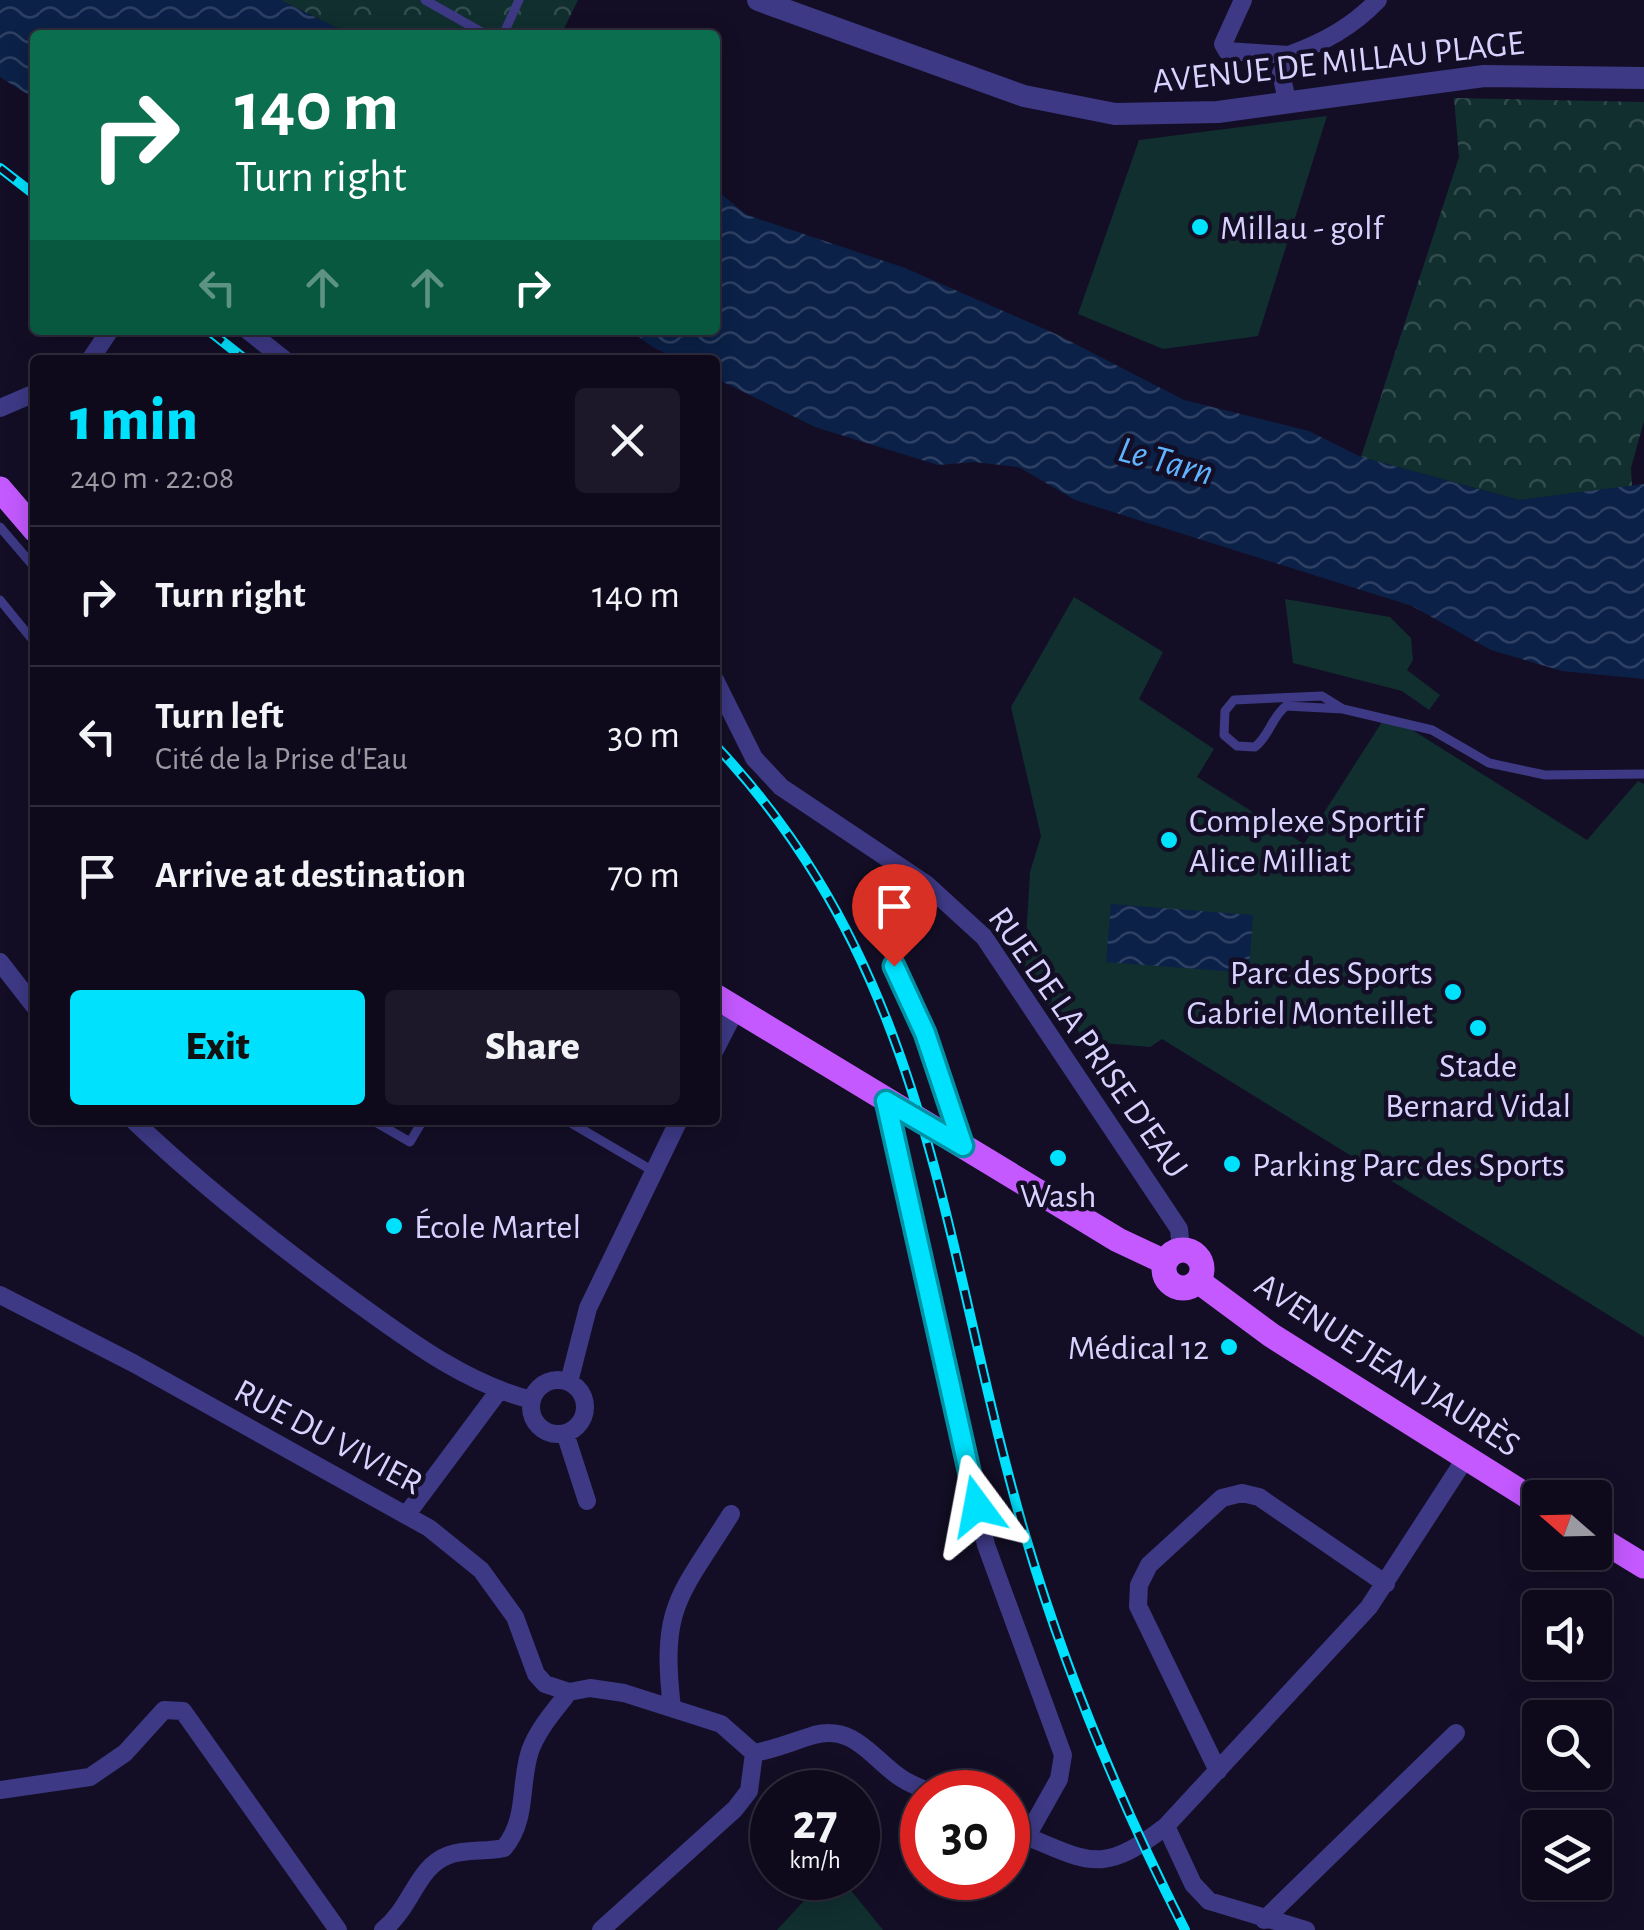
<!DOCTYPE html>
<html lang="en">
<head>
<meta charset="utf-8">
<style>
  :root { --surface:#0e0a1c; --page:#1c1829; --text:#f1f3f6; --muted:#9b9aa3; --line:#2e2b3b; --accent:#00e1fd }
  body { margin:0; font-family:"Alegreya Sans",sans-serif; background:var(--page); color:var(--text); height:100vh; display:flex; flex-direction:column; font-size:38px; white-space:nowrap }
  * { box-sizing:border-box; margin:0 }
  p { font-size:32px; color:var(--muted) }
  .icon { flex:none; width:55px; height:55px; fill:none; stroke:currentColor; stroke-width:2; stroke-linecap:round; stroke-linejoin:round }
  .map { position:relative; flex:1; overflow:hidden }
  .drawer { position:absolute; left:30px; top:355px; width:690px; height:770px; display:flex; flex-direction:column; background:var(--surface); border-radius:10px; box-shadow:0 5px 25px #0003,0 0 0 2px var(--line) }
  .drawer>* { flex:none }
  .guide { position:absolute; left:30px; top:30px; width:690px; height:305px; border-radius:10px; box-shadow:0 5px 25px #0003,0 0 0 2px var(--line); background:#0b6e4f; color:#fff; overflow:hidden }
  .needle { width:65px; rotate:290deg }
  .controls { position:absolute; left:1522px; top:1480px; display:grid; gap:20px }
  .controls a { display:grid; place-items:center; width:90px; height:90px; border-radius:10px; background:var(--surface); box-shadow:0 5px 25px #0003,0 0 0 2px var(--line); font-size:50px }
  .speed { position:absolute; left:750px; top:1770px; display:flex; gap:20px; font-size:50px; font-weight:700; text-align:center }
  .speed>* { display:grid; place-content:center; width:130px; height:130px; border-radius:50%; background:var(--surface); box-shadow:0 5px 25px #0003,0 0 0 2px var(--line); line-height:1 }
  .speed small { font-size:25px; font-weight:400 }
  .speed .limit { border:15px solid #d22; background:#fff; color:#111 }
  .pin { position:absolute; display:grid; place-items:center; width:85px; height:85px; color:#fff; margin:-102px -42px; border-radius:50% 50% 50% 0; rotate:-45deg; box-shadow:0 0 10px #0007 }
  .pin .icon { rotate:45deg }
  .me { position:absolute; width:110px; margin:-55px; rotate:347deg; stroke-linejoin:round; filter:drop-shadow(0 0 8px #0008) }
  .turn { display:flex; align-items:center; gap:35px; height:210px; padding:0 40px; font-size:45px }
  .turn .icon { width:130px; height:130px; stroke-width:2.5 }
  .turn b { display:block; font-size:70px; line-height:85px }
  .lanes { display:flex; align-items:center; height:95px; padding:0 40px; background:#0003; justify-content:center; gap:50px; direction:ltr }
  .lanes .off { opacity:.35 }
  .round { display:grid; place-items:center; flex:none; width:105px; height:105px; border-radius:10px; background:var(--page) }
  .overview { display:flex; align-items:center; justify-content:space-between; height:170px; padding:0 40px }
  h1 { font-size:60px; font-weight:800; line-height:75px; color:var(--accent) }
  .primary-button { display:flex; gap:20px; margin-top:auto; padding:20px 40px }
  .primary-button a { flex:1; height:115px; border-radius:10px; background:var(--accent); color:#111; font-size:40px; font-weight:800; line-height:115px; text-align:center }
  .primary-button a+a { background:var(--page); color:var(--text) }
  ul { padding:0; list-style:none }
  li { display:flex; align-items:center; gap:30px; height:140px; padding:0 40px; border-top:2px solid var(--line) }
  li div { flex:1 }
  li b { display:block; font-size:38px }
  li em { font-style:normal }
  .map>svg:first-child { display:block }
  .green { fill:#112f2f }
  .forest { fill:url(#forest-crowns) }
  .water { fill:url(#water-waves) }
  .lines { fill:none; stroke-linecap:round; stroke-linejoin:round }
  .service { stroke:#3d3985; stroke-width:9 }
  .minor { stroke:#3d3985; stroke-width:18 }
  .tertiary { stroke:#3d3985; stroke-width:22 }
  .primary { stroke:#c359ff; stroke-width:25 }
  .rail-casing { stroke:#00e1fd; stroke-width:10 }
  .rail { stroke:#130e25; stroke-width:6; stroke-dasharray:19; stroke-linecap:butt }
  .route-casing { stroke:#0092a4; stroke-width:25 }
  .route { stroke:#00e1fd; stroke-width:18 }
  .poi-dot { fill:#00e1fd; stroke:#130e25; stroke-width:4 }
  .labels { text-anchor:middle; stroke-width:9; stroke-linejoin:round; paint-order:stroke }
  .street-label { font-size:35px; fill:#d8d2ff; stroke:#130e25 }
  .poi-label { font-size:35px; fill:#d8d2ff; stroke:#130e25; text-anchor:start }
  .water-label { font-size:38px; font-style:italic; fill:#60b3ff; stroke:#130e25 }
</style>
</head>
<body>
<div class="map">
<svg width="1644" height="1930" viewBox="0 0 1644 1930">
  <defs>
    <pattern id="forest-crowns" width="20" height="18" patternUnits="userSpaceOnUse" patternTransform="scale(2.5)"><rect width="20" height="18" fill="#112f2f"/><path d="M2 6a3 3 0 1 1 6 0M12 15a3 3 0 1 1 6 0" fill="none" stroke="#334c4e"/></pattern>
    <pattern id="water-waves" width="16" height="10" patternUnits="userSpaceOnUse" patternTransform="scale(2.5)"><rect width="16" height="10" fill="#0b2147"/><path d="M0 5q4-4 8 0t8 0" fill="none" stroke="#2e4063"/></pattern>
  </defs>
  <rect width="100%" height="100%" fill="#130e25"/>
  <path class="green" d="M1327 116 1258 336 1163 349 1078 314 1139 140Z
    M1074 597 1163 652 1139 699 1214 749 1197 777 1304 844 1387 714 1587 840 1638 781 1644 784V1337L1162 1039 1150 1047 1078 1041 1079 1031 1063 1024 1024 974 1030 872 1041 836 1011 707Z
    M1285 599 1390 617 1411 638 1413 660 1407 670 1440 695 1429 710 1402 691 1293 663Z
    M825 1878H841L883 1930H777Z"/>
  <path class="forest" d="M280 0H578L561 35H352Z
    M1454 98 1644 102V421L1631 468 1632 486 1519 500 1361 457 1459 157Z"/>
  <path class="water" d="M0 0H280L352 35H35V99L0 77Z
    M715 189 747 215 905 268 1056 334 1184 400 1309 431 1361 457 1519 500 1644 484V679L1562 671 1491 650 1412 606 1075 500 1019 467 974 462 938 465 815 427 715 378V360C680 360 657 355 631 330H715Z
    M1111 904 1253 915 1249 973 1106 962Z"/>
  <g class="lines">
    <path class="service" d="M425 0 485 34 504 33 519 0
      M0 527 35 568
      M0 600 31 638 35 635
      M1343 709 1322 696 1234 700 1225 711 1224 735 1237 746 1255 747C1270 735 1271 718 1286 706L1343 709 1432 730 1489 763 1545 775 1644 774
      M372 1120 410 1142 423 1120
      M566 1120 653 1171"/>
    <path class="minor" d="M1243 0 1223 44 1227 51 1289 55 1281 73 1287 101
      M1289 55C1324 42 1352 27 1378 0
      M247 330 285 360
      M90 360 110 330
      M0 408 35 393
      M715 680 754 758 781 787 926 884 984 937 1179 1229 1181 1250
      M0 962 35 1007
      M894 965 925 1033 963 1146
      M715 1050 736 1009
      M887 1101 986 1545 1063 1755 1059 1779 1027 1836
      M133 1120C200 1184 271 1240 346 1295 403 1336 463 1383 532 1400
      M0 1295 133 1363 429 1528 481 1570 515 1617 536 1674 545 1684 569 1692 590 1688 624 1693 721 1724 754 1753C776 1749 794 1741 814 1735 855 1724 873 1760 901 1778 910 1784 920 1788 930 1792
      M531 1407a27 27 0 1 1 54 0a27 27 0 1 1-54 0Z
      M569 1382 588 1308 679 1120
      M565 1433 587 1501
      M407 1514 498 1392
      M672 1708C660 1606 679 1597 731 1514
      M1218 1771 1138 1606 1139 1585 1149 1565 1222 1498 1242 1493 1259 1497 1386 1584
      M0 1790 90 1777 125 1753 164 1710 183 1711 338 1930
      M1166 1826 1193 1884 1209 1901 1306 1930
      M1008 1830C1083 1855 1094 1883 1166 1826L1369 1607 1465 1459
      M1264 1920 1456 1733
      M383 1930C413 1906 416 1867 449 1855 465 1849 487 1852 504 1848 528 1819 519 1785 530 1751 538 1729 554 1711 569 1692
      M601 1930 735 1809 749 1791 754 1753"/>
    <path class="tertiary" d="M758 0 1024 96 1115 114 1218 112 1484 76 1644 78"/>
    <path class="primary" d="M0 489 35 530
      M715 996 1118 1240 1165 1262
      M1164 1269a19 19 0 1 1 38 0a19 19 0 1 1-38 0Z
      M1198 1281 1271 1335 1540 1504
      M1595 1536 1644 1566"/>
    <defs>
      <path id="rail" d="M0 168 35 195
        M208 330 246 360
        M715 745C935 978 941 1250 1026 1538 1066 1674 1121 1804 1185 1930"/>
    </defs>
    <use href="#rail" class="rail-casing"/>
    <use href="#rail" class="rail"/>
  </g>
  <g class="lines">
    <defs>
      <path id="route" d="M894 966 925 1033 963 1146 886 1101 977 1506"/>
    </defs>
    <use href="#route" class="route-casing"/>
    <use href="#route" class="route"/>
  </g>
  <g class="poi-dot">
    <circle cx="1200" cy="227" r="10"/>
    <circle cx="1169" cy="840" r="10"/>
    <circle cx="1453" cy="992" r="10"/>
    <circle cx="1478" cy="1028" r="10"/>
    <circle cx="1058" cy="1158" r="10"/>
    <circle cx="1232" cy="1164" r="10"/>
    <circle cx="394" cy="1226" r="10"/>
    <circle cx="1229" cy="1347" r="10"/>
  </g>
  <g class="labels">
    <g class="street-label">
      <text transform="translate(1338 61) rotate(-6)" y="12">AVENUE DE MILLAU PLAGE</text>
      <text transform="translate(1089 1042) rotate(55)" y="12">RUE DE LA PRISE D'EAU</text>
      <text transform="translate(1388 1364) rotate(33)" y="12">AVENUE JEAN JAURÈS</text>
      <text transform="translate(329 1436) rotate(28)" y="12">RUE DU VIVIER</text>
    </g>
    <g class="poi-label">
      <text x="1220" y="239">Millau - golf</text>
      <text x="1189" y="832">Complexe Sportif<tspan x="1189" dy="40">Alice Milliat</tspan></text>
      <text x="1433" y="984" text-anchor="end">Parc des Sports<tspan x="1433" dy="40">Gabriel Monteillet</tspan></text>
      <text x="1478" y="1077" text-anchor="middle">Stade<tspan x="1478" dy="40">Bernard Vidal</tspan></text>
      <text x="1252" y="1176">Parking Parc des Sports</text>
      <text x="1058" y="1207" text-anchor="middle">Wash</text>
      <text x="414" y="1238">École Martel</text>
      <text x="1209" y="1359" text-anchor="end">Médical 12</text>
    </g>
    <g class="water-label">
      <text transform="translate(1166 460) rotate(15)" y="13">Le Tarn</text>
    </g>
  </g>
</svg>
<div class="controls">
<a><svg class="needle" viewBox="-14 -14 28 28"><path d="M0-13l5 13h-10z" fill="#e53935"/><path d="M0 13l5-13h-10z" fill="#9b9aa3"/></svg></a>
<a><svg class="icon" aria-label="sound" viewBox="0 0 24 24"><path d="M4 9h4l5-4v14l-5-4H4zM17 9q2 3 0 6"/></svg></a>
<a><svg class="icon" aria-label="search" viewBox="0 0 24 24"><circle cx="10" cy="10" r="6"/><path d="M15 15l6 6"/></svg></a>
<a><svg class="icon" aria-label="layers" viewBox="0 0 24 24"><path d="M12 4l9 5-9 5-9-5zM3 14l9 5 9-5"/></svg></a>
</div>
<div class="speed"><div>27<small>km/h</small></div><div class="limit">30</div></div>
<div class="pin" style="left:894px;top:966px;background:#d93025"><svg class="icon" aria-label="arrive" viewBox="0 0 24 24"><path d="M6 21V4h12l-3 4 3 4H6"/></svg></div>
<svg class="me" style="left:977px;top:1506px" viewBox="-20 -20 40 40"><path d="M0-17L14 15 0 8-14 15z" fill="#00e1fd" stroke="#fff" stroke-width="4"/></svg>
<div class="guide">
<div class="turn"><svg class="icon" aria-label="right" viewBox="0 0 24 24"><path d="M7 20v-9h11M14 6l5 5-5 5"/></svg><div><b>140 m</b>Turn right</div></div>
<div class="lanes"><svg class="icon off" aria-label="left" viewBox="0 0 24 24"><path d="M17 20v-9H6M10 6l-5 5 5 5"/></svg><svg class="icon off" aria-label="ahead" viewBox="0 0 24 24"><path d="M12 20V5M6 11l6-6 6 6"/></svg><svg class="icon off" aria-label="ahead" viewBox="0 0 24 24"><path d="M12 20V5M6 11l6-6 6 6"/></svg><svg class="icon" aria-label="right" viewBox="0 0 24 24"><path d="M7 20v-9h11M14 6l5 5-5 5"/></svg></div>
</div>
<section class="drawer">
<div class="overview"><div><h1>1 min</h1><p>240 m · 22:08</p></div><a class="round"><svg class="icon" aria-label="close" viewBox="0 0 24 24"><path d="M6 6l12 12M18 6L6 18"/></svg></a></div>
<ul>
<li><svg class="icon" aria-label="right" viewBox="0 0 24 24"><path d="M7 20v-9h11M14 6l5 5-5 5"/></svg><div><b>Turn right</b></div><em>140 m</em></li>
<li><svg class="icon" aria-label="left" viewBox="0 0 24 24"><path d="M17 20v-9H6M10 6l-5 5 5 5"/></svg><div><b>Turn left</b><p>Cité de la Prise d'Eau</p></div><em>30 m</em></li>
<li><svg class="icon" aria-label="arrive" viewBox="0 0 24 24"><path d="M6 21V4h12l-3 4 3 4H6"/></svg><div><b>Arrive at destination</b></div><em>70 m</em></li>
</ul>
<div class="primary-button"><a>Exit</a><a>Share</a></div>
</section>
</div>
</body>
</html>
